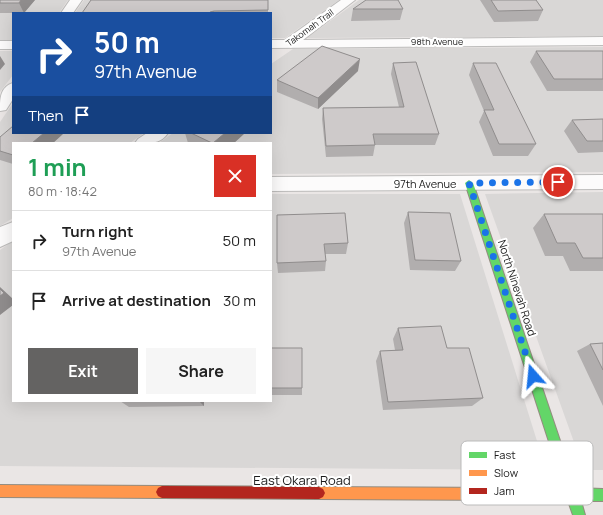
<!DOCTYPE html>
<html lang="en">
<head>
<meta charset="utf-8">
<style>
  :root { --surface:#fff; --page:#f6f6f6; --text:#222; --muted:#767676; --line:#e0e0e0; --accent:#646362 }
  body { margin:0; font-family:Manrope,sans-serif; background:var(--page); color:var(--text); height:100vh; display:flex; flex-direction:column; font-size:15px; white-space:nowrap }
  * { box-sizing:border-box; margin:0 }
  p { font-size:13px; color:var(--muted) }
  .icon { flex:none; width:22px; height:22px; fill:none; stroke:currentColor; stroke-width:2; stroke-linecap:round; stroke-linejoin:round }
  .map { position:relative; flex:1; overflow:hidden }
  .drawer { position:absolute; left:12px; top:142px; width:260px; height:260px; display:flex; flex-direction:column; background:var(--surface); border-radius:0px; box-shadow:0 4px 16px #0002 }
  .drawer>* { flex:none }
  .top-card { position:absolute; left:12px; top:12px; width:260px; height:122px; border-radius:0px; box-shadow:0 4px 16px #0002; background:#1a4fa0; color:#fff; overflow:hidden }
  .pin { position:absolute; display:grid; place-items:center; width:34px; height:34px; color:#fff; margin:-17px; border:2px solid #fff; border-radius:50%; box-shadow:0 1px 4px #0007 }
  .me { position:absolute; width:44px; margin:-22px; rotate:342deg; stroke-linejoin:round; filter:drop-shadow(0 0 3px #0008) }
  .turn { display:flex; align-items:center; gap:14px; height:84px; padding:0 16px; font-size:18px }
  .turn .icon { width:52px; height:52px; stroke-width:2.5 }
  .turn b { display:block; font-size:28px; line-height:34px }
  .then { display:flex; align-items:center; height:38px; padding:0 16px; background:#0003; gap:8px; font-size:15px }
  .round { display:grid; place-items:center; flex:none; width:42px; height:42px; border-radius:0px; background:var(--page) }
  .summary { display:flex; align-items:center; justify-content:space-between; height:68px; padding:0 16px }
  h1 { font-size:24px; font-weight:700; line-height:30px; color:#1e9e55 }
  .cta { display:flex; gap:8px; margin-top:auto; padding:8px 16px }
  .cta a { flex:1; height:46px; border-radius:0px; background:var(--accent); color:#fff; font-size:16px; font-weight:700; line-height:46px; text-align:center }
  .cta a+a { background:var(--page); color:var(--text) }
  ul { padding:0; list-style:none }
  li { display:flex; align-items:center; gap:12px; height:60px; padding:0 16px; border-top:1px solid var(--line) }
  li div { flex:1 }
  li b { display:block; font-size:15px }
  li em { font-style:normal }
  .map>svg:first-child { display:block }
  .residential { fill:#d9d7d6 }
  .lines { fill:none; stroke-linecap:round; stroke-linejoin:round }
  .street-casing { stroke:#bdbcbb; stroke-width:2 }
  .fast-casing { stroke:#938c7f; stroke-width:2 }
  .slow-casing { stroke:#938c7f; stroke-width:2 }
  .jam-casing { stroke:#938c7f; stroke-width:2 }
  .street { fill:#fcfbfb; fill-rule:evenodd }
  .fast { fill:#63d668; fill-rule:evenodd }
  .slow { fill:#ff974d; fill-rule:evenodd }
  .jam { fill:#b3261e; fill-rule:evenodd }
  .wall { fill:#b1aeae }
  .shaded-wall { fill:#908d8d }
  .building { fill:#cecaca; stroke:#908d8d }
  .route { stroke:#1a73e8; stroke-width:7; stroke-dasharray:0 12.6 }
  .labels { text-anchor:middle; stroke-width:4; stroke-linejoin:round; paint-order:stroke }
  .far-street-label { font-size:9px; fill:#1c1c1c; stroke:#fff }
  .street-label { font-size:11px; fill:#1c1c1c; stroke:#fff }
  .near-street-label { font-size:13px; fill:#1c1c1c; stroke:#fff }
  .key { fill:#fff; stroke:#bbb; stroke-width:1 }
  .key-label { font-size:11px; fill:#1c1c1c }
</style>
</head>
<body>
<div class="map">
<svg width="603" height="515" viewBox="0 0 603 515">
  <rect width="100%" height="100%" fill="#eae6e5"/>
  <path class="residential" d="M0 0H68L59 13H13V40H0Z
    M84 0H339L285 38H271V13H75Z
    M359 0H603V36L307 38Z
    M603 47V172L271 174V143H159L173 133H271V64L293 49Z
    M0 51H13V75L0 92Z
    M13 103V133H144L130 143H13V218L0 226V122Z
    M603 192V470H584L485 194Z
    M271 194H460L546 470 0 466V250L13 241V401H271Z"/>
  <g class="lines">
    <defs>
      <path id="street" d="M70 0H82L73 13H61Z
        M341 0H355L303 40 603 37V45L271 48V40H285Z
        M0 41H13V49H0Z
        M13 83V99L6 110 0 111C0 99 0 87 13 83Z
        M147 133H168C160 145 148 143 135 143L138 139Z
        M603 175V189L271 191V177Z
        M13 222V241L0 247V227Z"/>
      <path id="fast" d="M469 180 473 183 576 488 603 489V501H581L585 515H573L568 501 512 500 508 498 506 494 508 490 512 488H564L465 183Z"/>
      <path id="slow" d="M0 485 162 486 166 488 168 492 166 496 162 498 0 497Z
        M319 487 512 488 516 490 518 494 516 498 512 500 319 499 315 497 313 493 315 489Z"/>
      <path id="jam" d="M162 486 319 487 323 489 325 493 323 497 319 499 162 498 158 496 156 492 158 488Z"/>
    </defs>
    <use href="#street" class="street-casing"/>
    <use href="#fast" class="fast-casing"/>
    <use href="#slow" class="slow-casing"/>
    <use href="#jam" class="jam-casing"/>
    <use href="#street" class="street"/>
    <use href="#fast" class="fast"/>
    <use href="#slow" class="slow"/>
    <use href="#jam" class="jam"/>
  </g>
  <path class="wall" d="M0 0H35L24 13H0Z
    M91 0H268V13H82Z
    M480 0H536L543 10 538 21 494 22Z
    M353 9H403L400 20 351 21Z
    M536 51H603V91H547L530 62Z
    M393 63 439 134 435 145H375L373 156 326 157 322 119 323 108 399 107 391 74Z
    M473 63 536 144 528 156H493L479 122 484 111 469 75Z
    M358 71 318 109 277 92V80Z
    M603 119V152L578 153 564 131 572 120Z
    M13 133H64L53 143H13V164L0 160V137Z
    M185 133H245L234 143H188Z
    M408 212 461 261 455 271 410 270 404 223Z
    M345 213 348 243 346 254H325L326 261 325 271 278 273 277 263Z
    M544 214H603V271H570L563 256H545L533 228Z
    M398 328 447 348 483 398 472 406 383 410 376 361 380 351 395 350 393 339Z
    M603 343V406L577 351 590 344Z
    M271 348H302V395H271Z
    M120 401H204V406L129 407Z"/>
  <path class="shaded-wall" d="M21 0H35L24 13 19 3Z
    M214 11V13H209L210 12Z
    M0 56 5 64 0 70Z
    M360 59 358 71 318 109V98Z
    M44 133H64L53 143H32Z
    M225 133H245L234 143H213Z
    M0 287 13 299V305L0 315Z
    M199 401H204V406Z"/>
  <path class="building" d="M0 0H21L19 3H0Z
    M91 0H268V10L214 11 210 12 209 13H82Z
    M366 0H398L403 9H353Z
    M491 0H536L543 10 498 11Z
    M322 46 360 59 318 98 277 80Z
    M536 51H603V79H554Z
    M416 62 439 134H373L375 145 326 146 323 108 404 107 393 63Z
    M473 63H496L536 144H499L484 110H494Z
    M603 119V141H587L572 120Z
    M13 126V133H44L32 143H13V155L0 151V137Z
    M191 133H225L213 143H212Z
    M408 212 450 213 461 261 415 260Z
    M345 213 348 243 324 244 326 261 277 263V215Z
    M544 214H603V258H583L575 243H557Z
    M0 289 4 293 0 296Z
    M441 326 447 348H469L483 398 388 402 380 351 403 350 398 328Z
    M603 343V370L590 344Z
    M271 348H302V388H271Z"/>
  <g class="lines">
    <path class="route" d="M533 376 469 183 558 182"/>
  </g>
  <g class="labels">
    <g class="far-street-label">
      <text transform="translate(310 28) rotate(-36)" y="3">Takomah Trail</text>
      <text x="437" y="45">98th Avenue</text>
    </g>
    <g class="street-label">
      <text x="425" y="188">97th Avenue</text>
      <text transform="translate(517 288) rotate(72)" y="4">North Ninevah Road</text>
    </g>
    <g class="near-street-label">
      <text x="302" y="485">East Okara Road</text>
    </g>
  </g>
  <rect x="461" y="441" width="132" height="64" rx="6" class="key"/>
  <rect x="469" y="452" width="18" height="6" fill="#63d668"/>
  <rect x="469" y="470" width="18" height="6" fill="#ff974d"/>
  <rect x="469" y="488" width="18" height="6" fill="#b3261e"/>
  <g class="key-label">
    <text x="494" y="459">Fast</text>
    <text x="494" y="477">Slow</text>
    <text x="494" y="495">Jam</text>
  </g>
</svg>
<div class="pin" style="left:558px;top:182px;background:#d93025"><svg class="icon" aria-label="arrive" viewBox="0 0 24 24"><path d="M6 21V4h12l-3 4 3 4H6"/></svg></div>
<svg class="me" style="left:533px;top:376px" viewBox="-20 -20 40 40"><path d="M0-17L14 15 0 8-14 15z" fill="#1a73e8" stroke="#fff" stroke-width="4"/></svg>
<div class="top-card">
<div class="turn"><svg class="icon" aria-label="right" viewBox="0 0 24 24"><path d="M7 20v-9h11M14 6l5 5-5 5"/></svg><div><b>50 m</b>97th Avenue</div></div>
<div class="then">Then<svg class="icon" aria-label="arrive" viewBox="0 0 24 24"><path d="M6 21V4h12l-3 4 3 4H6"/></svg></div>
</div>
<section class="drawer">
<div class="summary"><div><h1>1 min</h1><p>80 m · 18:42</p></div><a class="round" style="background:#d93025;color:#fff"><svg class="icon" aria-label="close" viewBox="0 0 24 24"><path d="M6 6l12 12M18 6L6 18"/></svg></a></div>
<ul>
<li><svg class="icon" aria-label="right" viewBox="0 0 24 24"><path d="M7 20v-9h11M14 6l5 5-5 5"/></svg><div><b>Turn right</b><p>97th Avenue</p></div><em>50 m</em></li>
<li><svg class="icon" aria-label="arrive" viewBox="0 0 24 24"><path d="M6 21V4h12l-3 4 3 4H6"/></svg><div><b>Arrive at destination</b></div><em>30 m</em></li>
</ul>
<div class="cta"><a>Exit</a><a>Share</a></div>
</section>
</div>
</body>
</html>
